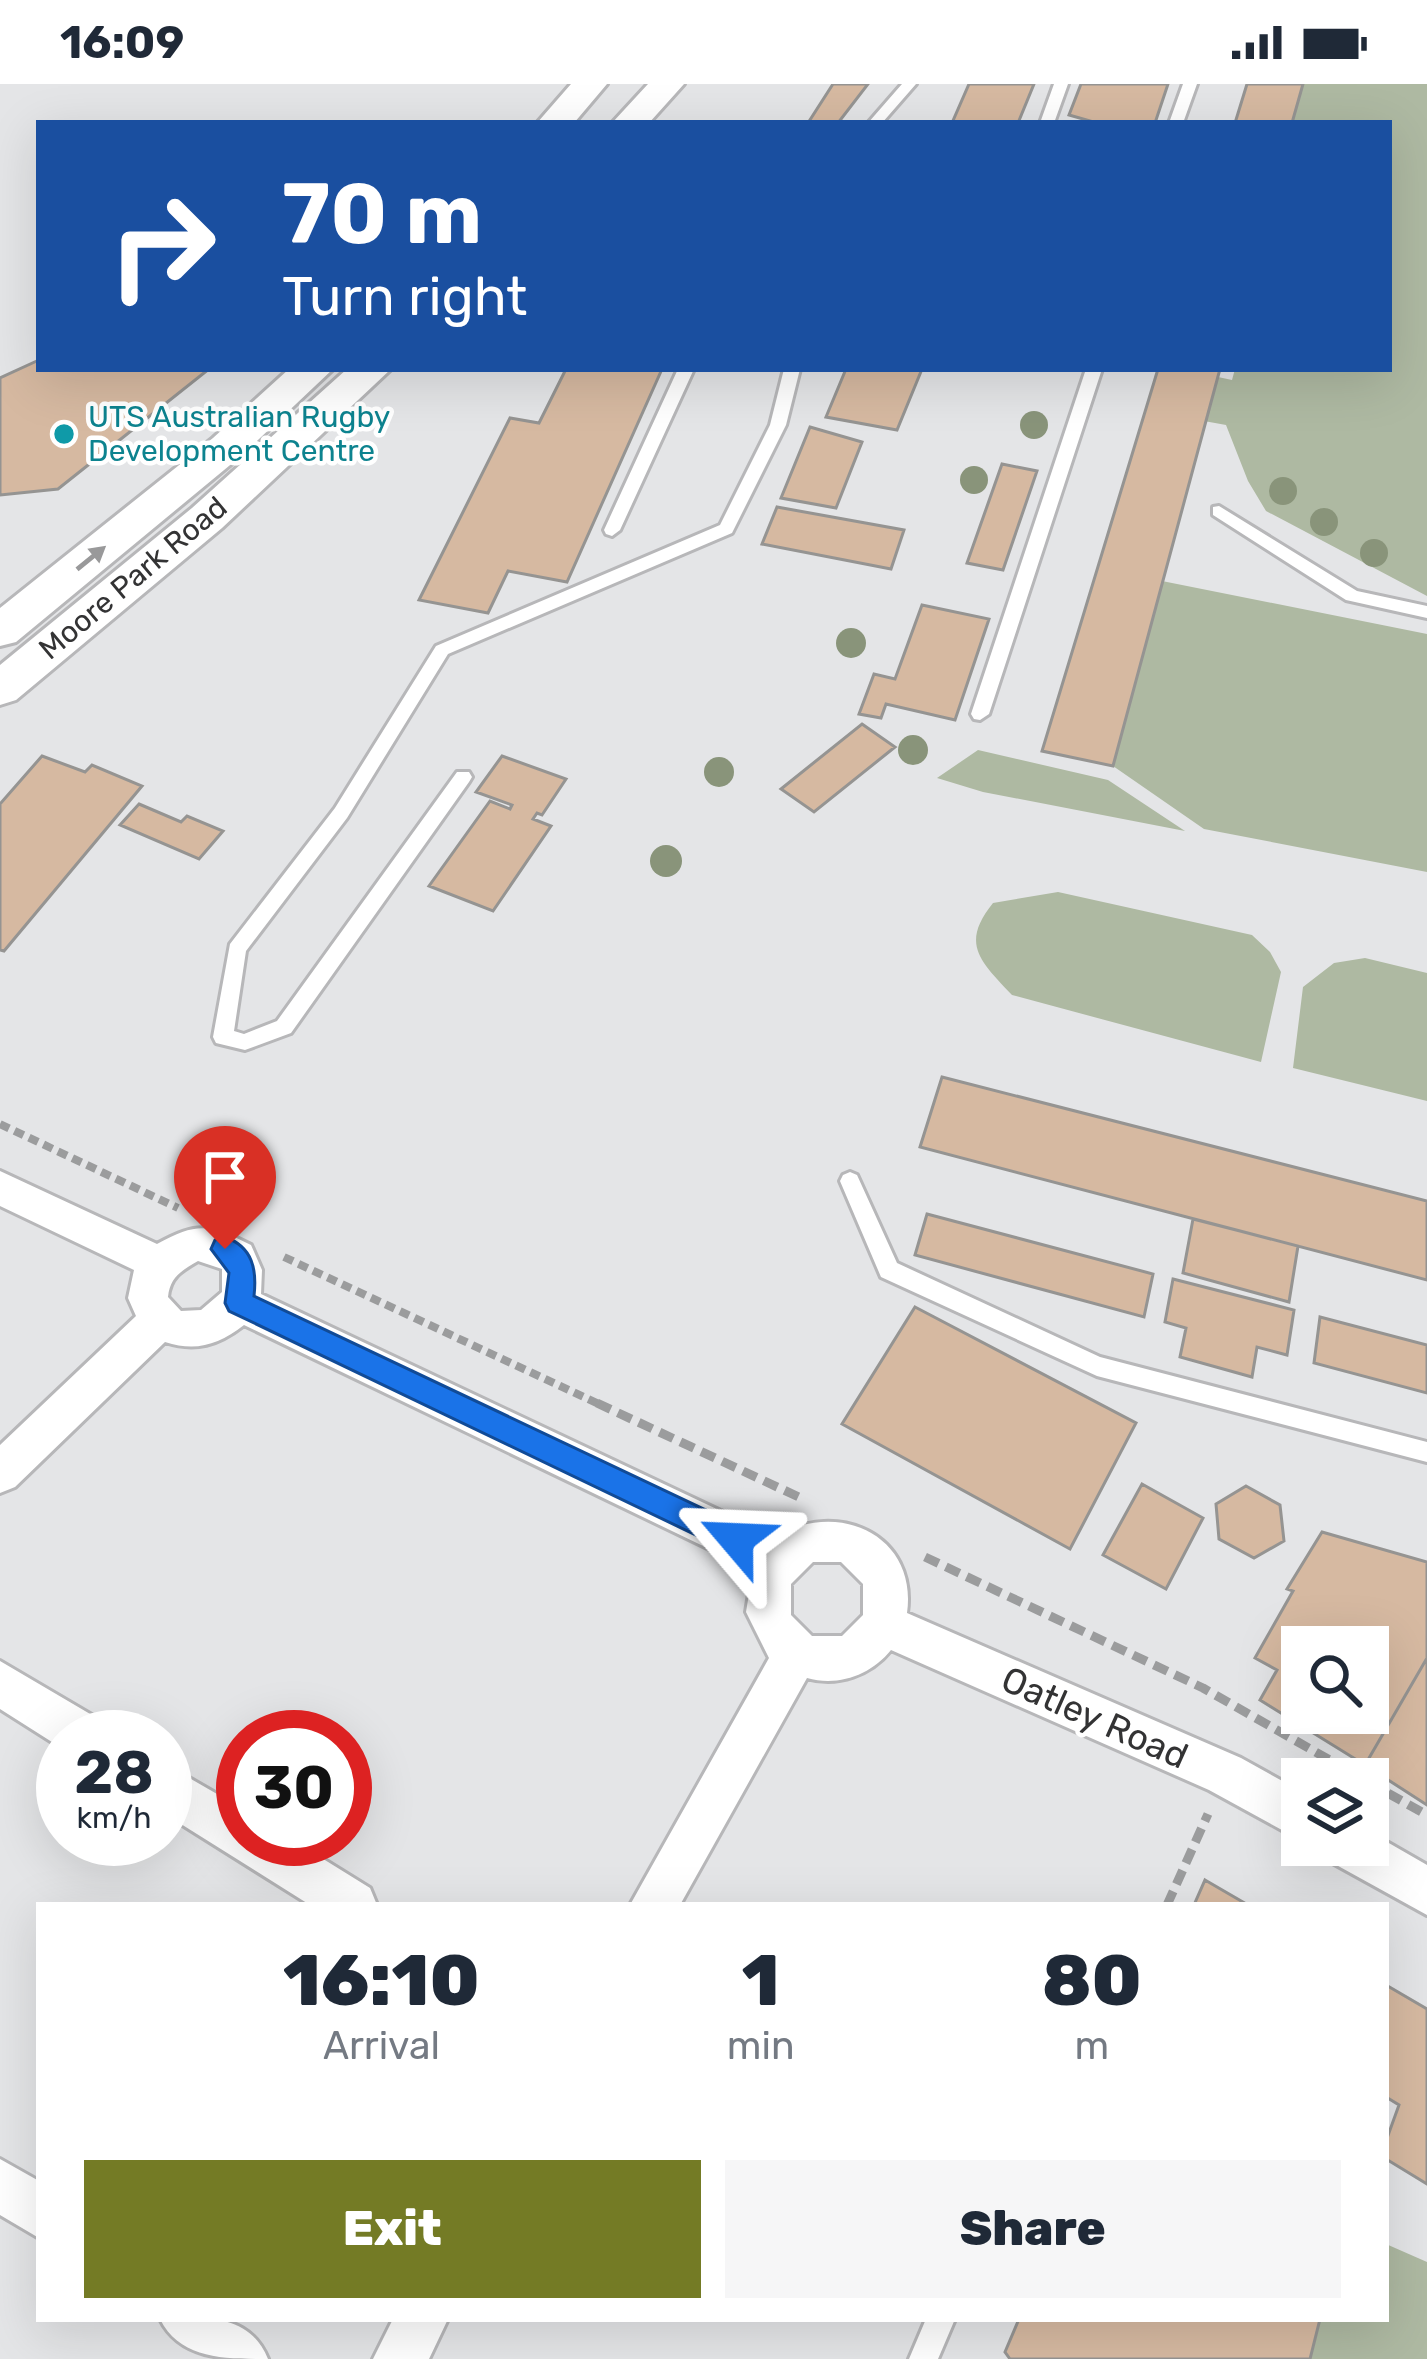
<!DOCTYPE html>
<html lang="en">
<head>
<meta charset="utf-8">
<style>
  :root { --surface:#fff; --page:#f6f6f7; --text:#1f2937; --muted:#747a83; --accent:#747b25 }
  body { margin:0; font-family:Rubik,sans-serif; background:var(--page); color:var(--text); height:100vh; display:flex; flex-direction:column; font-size:45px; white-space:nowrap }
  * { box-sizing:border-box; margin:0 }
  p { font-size:39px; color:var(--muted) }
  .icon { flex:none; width:66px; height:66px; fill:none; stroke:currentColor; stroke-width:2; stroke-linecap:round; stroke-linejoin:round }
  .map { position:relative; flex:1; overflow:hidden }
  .side { position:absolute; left:36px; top:1818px; width:1353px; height:420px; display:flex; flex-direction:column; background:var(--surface); border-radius:0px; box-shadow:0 12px 48px #0002 }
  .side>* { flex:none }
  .banner { position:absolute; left:36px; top:36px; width:1356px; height:252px; border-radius:0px; box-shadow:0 12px 48px #0002; background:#1a4fa0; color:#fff; overflow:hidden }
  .fabs { position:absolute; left:1281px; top:1542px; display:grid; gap:24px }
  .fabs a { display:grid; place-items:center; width:108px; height:108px; border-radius:0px; background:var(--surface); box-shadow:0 12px 48px #0002; font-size:60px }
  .speed { position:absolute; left:36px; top:1626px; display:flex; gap:24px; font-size:60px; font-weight:700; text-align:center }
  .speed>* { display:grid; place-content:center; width:156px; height:156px; border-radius:50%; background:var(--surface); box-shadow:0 12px 48px #0002; line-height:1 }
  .speed small { font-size:30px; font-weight:400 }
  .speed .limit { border:18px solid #d22; background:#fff; color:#111 }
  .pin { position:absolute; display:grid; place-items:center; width:102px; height:102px; color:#fff; margin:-123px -51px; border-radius:50% 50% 50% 0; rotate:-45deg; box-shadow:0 0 12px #0007 }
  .pin .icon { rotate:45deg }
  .me { position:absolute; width:132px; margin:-66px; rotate:296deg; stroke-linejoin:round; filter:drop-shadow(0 0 9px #0008) }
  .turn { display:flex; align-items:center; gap:42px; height:252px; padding:0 48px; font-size:54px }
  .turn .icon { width:156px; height:156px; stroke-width:2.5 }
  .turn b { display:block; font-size:84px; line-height:102px }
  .eta { display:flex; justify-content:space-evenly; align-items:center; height:204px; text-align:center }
  .eta b { font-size:72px; font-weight:800; line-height:84px }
  .button { display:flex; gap:24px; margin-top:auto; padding:24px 48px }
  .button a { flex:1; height:138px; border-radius:0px; background:var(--accent); color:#fff; font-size:48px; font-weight:800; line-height:138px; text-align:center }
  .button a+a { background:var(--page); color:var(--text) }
  .status { display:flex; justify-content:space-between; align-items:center; height:84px; padding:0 60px; background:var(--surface); direction:ltr }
  .status svg { height:33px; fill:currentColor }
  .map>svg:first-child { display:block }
  .green { fill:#aeb9a2 }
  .building { fill:#d6b9a1; stroke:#959492; stroke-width:3; fill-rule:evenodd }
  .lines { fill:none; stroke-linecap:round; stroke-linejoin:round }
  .lane-casing { stroke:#b7b7b9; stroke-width:6 }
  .street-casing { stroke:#b7b7b9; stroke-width:6 }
  .secondary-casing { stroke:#b7b7b9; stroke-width:6 }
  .path-far1 { stroke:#9b9c9d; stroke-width:8; stroke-dasharray:10 6; stroke-linecap:butt }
  .path { stroke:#9b9c9d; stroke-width:9; stroke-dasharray:15 8; stroke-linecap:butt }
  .lane { fill:#fff; fill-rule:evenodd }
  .street { fill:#fff; fill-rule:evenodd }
  .secondary { fill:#fff; fill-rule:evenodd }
  .tree { fill:#89947a }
  .oneway { fill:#99999a }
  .route { fill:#1a73e8; stroke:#114b97; stroke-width:3 }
  .culture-dot { fill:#0f9aa8; stroke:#fff; stroke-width:4.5 }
  .labels { text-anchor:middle; stroke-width:9; stroke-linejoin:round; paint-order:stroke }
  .far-culture-label { font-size:30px; fill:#0d838f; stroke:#fff; text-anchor:start }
  .far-street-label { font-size:30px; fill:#333334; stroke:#fff }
  .street-label { font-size:36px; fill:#333334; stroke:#fff }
</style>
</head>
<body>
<div class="status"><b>16:09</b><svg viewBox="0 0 49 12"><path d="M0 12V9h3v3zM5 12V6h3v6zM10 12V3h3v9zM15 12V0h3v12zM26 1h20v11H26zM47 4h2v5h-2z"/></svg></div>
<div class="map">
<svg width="1427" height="2275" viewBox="0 0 1427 2275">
  <rect width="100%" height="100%" fill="#e4e5e7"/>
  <path class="green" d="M1303 0H1427V512L1266 427 1248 397 1226 341 1204 337 1218 293 1232 296 1235 285H1389V39H1292Z
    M1162 497 1427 550V788L1204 745 1113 682Z
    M978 666 1108 696 1185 747 983 708 937 694Z
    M1058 808 1252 851 1270 868 1281 888 1261 978 1012 911C980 877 960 860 993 819Z
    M1365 874 1427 889V1017L1293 984 1303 903 1334 879Z
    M1386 2160 1427 2178V2275H1310L1319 2235H1386Z"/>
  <path class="building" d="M833 0H868L838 39H808Z
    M969 0H1034L1018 39H952Z
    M1081 0H1168L1155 39H1097L1069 31Z
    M1247 0H1303L1292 39H1235Z
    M39 276V285H209L58 405 0 411V294Z
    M566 285H662L567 498 508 487 488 529 419 516 510 334 539 339Z
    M846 285H922L897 346 826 333Z
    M1158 285H1220L1113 682 1042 667Z
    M810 343 862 358 836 424 781 414Z
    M1002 380 1037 387 1003 486 967 479Z
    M777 423 904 446 891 485 762 460Z
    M922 521 989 535 955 636 886 620 881 634 859 630 874 590 895 595Z
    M862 640 895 663 814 728 781 705Z
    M42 672 85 688 92 681 142 702 4 867 0 866V720Z
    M502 672 566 695 542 731 537 729 533 735 551 742 493 827 429 802 490 717 510 725 512 721 476 708Z
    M139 720 181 738 187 732 223 747 199 775 120 741Z
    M942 993 1427 1117V1196L920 1063Z
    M927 1130 1153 1190 1144 1233 915 1171Z
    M1193 1135 1298 1162 1289 1218 1183 1189Z
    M1173 1195 1294 1226 1287 1271 1257 1263 1252 1293 1180 1273 1186 1244 1165 1238Z
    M915 1223 1136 1339 1070 1465 842 1340Z
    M1320 1233 1427 1261V1309L1314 1279Z
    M1142 1400 1203 1434 1166 1505 1103 1471Z
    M1246 1402 1280 1421 1284 1457 1254 1474 1219 1455 1216 1420Z
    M1322 1448 1427 1478V1574L1365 1681 1260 1616 1277 1586 1255 1574 1293 1507 1287 1505ZM1302 1563H1368V1629H1302Z
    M1427 1574V1721L1365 1681Z
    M1205 1796 1248 1821H1194Z
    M1386 1901 1427 1925V2100L1386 2075V2057L1399 2021 1386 2013Z
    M1019 2235H1320L1310 2275H1010L1005 2268Z"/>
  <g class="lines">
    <defs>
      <path id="lane" d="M902 0H916L882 39H868Z
        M1054 0H1068L1054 39H1040Z
        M1183 0H1197L1183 39H1169Z
        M678 285H694L620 446 612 452 606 450 604 446Z
        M784 285H800L786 341 732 449 448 570 347 734 246 867 234 947 244 950 277 937 457 688H469L472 693 469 698 291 949 245 966 216 959 213 953 230 860 335 724 436 562 720 441 770 341Z
        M1086 285H1102L989 630 980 636 974 635 971 630Z
        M1219 422 1357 507 1427 522V534L1346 516 1213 431V423Z
        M850 1088 857 1091 897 1179 1100 1273 1427 1358V1378L1097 1292 881 1193 840 1097 843 1091Z
        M926 2235H955L938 2275H909Z"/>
      <path id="street" d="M0 1087 157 1160C199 1137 210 1141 251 1161L262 1186 261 1210 776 1453C837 1415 918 1451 907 1529L1241 1674 1302 1708V1757L1209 1706 891 1566C871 1591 838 1603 807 1594L680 1821H630L769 1574 746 1528 753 1486 244 1241C218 1261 196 1268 165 1258L15 1403 0 1409V1361L136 1232 128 1214 134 1186 0 1122ZM198 1177 222 1185V1208L201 1226 181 1227 168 1213C170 1193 181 1187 198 1177ZM813 1478H841L863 1500V1531L842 1552H812L791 1531V1500Z
        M0 1577 102 1637 109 1653H63V1665L0 1625Z
        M165 1680 243 1725V1755H291L370 1804 377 1821H310L165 1730Z
        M1368 1747 1427 1781V1831L1331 1778 1325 1761H1368Z
        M0 2075 39 2097V2154L0 2131Z
        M160 2235C204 2235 248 2227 268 2275 223 2275 180 2275 160 2235Z
        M393 2235H448L429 2275H373Z"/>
      <path id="secondary" d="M571 0H607L574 39H537Z
        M648 0H684L649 39H612Z
        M289 285H333L241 372 16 558 0 562V524L213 354Z
        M347 285H391L222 444 16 616 0 621V581L192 424Z"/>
    </defs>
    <use href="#lane" class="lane-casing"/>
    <use href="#street" class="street-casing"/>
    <use href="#secondary" class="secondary-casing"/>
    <path class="path-far1" d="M0 1040 178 1124
      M284 1173 603 1322"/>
    <path class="path" d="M597 1319 803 1415
      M925 1473 1203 1604 1363 1695
      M1368 1698 1427 1731
      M1167 1821 1208 1730"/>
    <use href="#lane" class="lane"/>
    <use href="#street" class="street"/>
    <use href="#secondary" class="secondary"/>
  </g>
  <g class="tree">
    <circle cx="1034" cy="341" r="14"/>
    <circle cx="974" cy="396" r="14"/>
    <circle cx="1283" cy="407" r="14"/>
    <circle cx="1324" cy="438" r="14"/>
    <circle cx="1374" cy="469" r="14"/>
    <circle cx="851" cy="559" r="15"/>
    <circle cx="913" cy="666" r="15"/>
    <circle cx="719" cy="688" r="15"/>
    <circle cx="666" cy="777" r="16"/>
  </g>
  <defs><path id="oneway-solid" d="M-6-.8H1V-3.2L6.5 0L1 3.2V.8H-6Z" transform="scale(3)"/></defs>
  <use class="oneway" href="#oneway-solid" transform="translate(91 474) rotate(-39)"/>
  <path class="route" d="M225 1153C253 1163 257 1186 254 1212L746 1445 751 1455 746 1465 736 1469 725 1465 229 1227 225 1219 229 1189 211 1165 215 1156Z"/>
  <circle class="culture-dot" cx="64" cy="350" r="12"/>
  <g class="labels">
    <g class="far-culture-label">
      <text x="88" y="343">UTS Australian Rugby<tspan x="88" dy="34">Development Centre</tspan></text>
    </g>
    <g class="far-street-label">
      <text transform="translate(133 494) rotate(-40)" y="10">Moore Park Road</text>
    </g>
    <g class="street-label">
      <text transform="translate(1095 1633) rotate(24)" y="13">Oatley Road</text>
    </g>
  </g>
</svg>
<div class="fabs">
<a><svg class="icon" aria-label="search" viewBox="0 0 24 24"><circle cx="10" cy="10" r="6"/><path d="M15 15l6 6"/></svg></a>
<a><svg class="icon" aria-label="layers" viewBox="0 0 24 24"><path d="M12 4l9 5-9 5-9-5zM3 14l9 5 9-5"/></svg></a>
</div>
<div class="speed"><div>28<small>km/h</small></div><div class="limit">30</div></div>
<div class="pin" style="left:225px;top:1165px;background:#d93025"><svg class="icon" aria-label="arrive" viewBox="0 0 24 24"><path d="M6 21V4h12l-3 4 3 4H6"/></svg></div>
<svg class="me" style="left:736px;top:1455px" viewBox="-20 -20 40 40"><path d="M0-17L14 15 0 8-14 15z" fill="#1a73e8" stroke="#fff" stroke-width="4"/></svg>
<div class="banner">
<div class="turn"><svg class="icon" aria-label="right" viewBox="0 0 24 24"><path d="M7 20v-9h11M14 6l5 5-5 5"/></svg><div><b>70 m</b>Turn right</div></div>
</div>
<section class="side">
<div class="eta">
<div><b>16:10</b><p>Arrival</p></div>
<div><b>1</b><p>min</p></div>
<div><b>80</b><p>m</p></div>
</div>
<div class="button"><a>Exit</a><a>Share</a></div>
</section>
</div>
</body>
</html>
